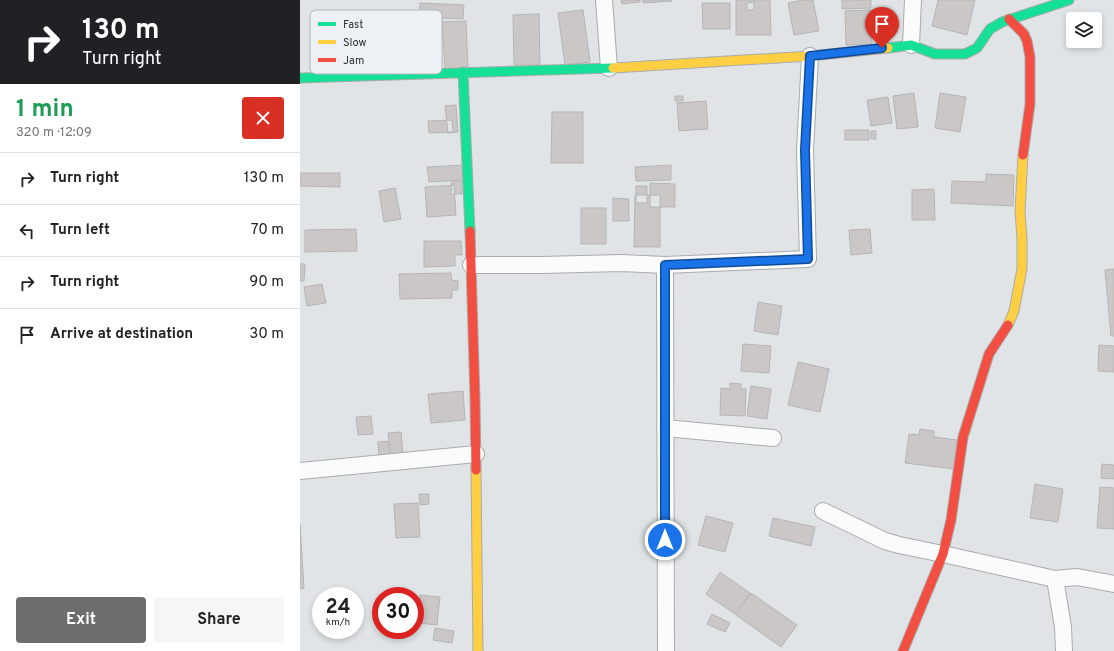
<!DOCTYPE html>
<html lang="en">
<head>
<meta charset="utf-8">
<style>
  :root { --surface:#fff; --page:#f6f6f6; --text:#222; --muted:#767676; --line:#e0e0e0; --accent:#6b6d6f }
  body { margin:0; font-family:Overpass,sans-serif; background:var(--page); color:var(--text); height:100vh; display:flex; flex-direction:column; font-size:15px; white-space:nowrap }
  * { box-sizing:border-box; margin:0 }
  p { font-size:13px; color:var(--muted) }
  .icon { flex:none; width:22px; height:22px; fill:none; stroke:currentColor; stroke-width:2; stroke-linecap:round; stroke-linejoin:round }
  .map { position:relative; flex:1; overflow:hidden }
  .panel { display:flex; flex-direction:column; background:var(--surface); width:300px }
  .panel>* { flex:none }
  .guide { background:#202124; color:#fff; overflow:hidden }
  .buttons { position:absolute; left:766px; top:12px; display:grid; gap:8px }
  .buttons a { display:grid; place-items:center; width:36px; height:36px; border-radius:4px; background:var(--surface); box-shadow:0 2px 6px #0003; font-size:20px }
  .speed { position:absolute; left:12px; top:587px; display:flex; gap:8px; font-size:20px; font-weight:700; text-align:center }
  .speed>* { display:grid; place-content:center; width:52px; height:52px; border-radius:50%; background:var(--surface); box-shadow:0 2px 6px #0003; line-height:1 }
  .speed small { font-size:10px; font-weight:400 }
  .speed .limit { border:6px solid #d22; background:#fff; color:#111 }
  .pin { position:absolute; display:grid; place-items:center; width:34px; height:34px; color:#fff; margin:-41px -17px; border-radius:50% 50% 50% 0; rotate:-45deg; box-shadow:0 0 4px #0007 }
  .pin .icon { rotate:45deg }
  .me { position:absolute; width:44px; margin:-22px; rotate:0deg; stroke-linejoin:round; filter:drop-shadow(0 0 3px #0008) }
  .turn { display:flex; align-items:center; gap:14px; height:84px; padding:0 16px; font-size:18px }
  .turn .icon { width:52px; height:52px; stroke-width:2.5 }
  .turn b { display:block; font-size:28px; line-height:34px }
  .round { display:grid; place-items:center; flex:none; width:42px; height:42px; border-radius:4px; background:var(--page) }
  .headline { display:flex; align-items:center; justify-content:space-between; height:68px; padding:0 16px }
  h1 { font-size:24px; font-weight:700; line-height:30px; color:#1e9e55 }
  .primary-button { display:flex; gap:8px; margin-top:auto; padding:8px 16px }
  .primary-button a { flex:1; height:46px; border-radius:4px; background:var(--accent); color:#fff; font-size:16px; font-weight:700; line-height:46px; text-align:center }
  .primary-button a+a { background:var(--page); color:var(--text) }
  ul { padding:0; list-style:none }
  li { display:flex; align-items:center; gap:12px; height:52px; padding:0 16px; border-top:1px solid var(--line) }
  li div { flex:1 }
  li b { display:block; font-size:15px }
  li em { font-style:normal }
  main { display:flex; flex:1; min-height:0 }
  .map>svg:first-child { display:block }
  .building { fill:#ccc7c7; stroke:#b5b5b6; fill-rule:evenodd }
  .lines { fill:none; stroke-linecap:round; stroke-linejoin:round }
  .street-casing { stroke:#a9abac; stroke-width:18 }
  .fast-casing { stroke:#a9abac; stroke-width:11 }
  .slow-casing { stroke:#a9abac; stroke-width:11 }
  .jam-casing { stroke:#a9abac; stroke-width:11 }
  .street { stroke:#fafbfb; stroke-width:16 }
  .fast { stroke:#16e098; stroke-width:9 }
  .slow { stroke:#ffcf43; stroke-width:9 }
  .jam { stroke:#f24e42; stroke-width:9 }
  .route-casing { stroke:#114b97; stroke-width:10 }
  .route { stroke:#1a73e8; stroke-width:7 }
  .key { fill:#edf1f6; stroke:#b3b6ba; stroke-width:1 }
  .key-label { font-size:11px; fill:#2b2d2f }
</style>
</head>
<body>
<main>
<section class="panel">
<div class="guide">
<div class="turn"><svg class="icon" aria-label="right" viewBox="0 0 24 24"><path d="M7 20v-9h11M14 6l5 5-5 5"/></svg><div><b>130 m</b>Turn right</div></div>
</div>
<div class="headline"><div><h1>1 min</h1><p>320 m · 12:09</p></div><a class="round" style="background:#d93025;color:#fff"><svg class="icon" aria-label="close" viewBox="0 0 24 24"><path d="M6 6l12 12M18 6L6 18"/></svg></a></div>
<ul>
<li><svg class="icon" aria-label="right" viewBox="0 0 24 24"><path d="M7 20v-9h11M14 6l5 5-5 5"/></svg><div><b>Turn right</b></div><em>130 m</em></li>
<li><svg class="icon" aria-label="left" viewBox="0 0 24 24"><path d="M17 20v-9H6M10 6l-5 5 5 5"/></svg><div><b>Turn left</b></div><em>70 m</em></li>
<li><svg class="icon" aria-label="right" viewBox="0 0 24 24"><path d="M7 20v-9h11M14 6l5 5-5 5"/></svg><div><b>Turn right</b></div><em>90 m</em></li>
<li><svg class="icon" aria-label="arrive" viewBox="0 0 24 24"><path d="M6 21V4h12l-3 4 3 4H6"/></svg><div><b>Arrive at destination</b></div><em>30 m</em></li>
</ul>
<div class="primary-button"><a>Exit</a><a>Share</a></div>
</section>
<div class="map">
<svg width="814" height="651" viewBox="0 0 814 651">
  <rect width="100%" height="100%" fill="#e1e4e6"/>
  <path class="building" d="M321 0H340V2L322 4Z
    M343 0H372V1L343 3Z
    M436 0H470L471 35H436ZM454 2V10H447V3Z
    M503 0H513L519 31 494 35 488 3Z
    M542 0H571V8L542 9Z
    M638 0H675L667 35 632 26Z
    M120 3 164 5 163 19 119 17Z
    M402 3H430V29H403Z
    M283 10 290 62 265 65 258 13Z
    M571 10 572 44 546 45 545 11Z
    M239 14 240 65H214L213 15Z
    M63 20 67 72 39 75 34 22Z
    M166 21 168 68 145 70 142 22Z
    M614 93 618 127 597 129 593 96Z
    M640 93 666 97 660 132 635 128Z
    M375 96H383V101H375Z
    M588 97 592 123 571 126 567 100Z
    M406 101 408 129 379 131 377 103Z
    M156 105 158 132 148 133 145 106Z
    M252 112H283V163H251Z
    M152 120 153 132 129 133 128 121Z
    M545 130H569V140H545Z
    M571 131H576V139H571Z
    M163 165 164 180 129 182 127 167Z
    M371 165V180L336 181 335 167Z
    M0 173H40V187L0 186Z
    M686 174 714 175 713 206 651 203 652 181 686 182Z
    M152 181H162V194H151Z
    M350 183 375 184V207H350Z
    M154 185 156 215 127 217 125 187Z
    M336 186H347V203H336Z
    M95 188 101 219 84 222 79 191Z
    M634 189 635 220H612V190Z
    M335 195H360V247H334Z
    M313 198 329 199V221H313Z
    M281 208H306V244H281Z
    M56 229 57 251 5 252V230Z
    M570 229 572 253 551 255 549 230Z
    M124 241H161L162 255H155V266L124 267Z
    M0 264H5L4 281H0Z
    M814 269V336H811L805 270Z
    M151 273 152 281 158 280V290H152V298L100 299 99 274Z
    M22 284 26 303 7 306 4 287Z
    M458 302 482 306 478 335 454 331Z
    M443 344 471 346 469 373 441 371Z
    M799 345 814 346V372L798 371Z
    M498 362 529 369 520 412 488 405Z
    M430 383 441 384V389H446L445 416 420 415 421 388 430 389Z
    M451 386 471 389 467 419 447 416Z
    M163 391 165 420 131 423 128 394Z
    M71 416 73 434 58 435 56 417Z
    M620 429 634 431V437L657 440 654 469 605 463 609 434 619 435Z
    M101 432 103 455 91 456 88 433Z
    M88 441 90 458 79 459 78 442Z
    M802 464 814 465V479L801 478Z
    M735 484 763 489 758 522 730 518Z
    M800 487 814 488V529L797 528Z
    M119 494H129V504L120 505Z
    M118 503 120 537 96 538 94 504Z
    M406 516 433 523 425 552 398 545Z
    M473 518 515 527 511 546 469 536Z
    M0 524 4 588 0 589Z
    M420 572 450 593 435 614 406 594Z
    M451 593 497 625 481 647 436 615Z
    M120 595 140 597 137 625 118 623Z
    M412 614 430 623 425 632 407 624Z
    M135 628 154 631 152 643 133 640Z"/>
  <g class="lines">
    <defs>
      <path id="street" d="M304 0 309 68
        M611 45 613 0
        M171 265H242L321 263 365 265 508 259 505 150 510 56
        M365 265 366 651
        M365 428 473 438
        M0 471 176 454
        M523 511 585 541 599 545 643 554 755 579 777 577 814 584
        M755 579 763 627 764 651"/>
      <path id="fast" d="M588 48 611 45 635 54H665L677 48 690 29 702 22 769 0
        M163 72 170 231
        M0 78 313 68"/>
      <path id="slow" d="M313 68 510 56 588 48
        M708 325 714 311 722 269V239L720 211 723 155
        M176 470 178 651"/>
      <path id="jam" d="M709 19 724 34 727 41 730 57V104L723 155
        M170 231 175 398 176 470
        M603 651 643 554 651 520 663 437 689 354 708 325"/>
    </defs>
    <use href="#street" class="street-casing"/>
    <use href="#fast" class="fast-casing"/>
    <use href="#slow" class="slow-casing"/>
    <use href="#jam" class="jam-casing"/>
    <use href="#street" class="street"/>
    <use href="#fast" class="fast"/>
    <use href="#slow" class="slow"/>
    <use href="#jam" class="jam"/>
  </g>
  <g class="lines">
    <defs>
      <path id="route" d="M365 540V265L508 259 505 150 510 56 582 48"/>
    </defs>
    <use href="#route" class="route-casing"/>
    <use href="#route" class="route"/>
  </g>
  <rect x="10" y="10" width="132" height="64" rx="6" class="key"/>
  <rect x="18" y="22" width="18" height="4" fill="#16e098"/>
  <rect x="18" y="40" width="18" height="4" fill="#ffcf43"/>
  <rect x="18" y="58" width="18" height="4" fill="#f24e42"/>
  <g class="key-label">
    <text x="43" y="28">Fast</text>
    <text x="43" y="46">Slow</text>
    <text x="43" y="64">Jam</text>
  </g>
</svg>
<div class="buttons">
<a><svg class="icon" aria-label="layers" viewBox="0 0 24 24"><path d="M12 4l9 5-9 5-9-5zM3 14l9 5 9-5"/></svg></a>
</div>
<div class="speed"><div>24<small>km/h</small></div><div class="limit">30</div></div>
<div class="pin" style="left:582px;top:48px;background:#d93025"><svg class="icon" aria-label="arrive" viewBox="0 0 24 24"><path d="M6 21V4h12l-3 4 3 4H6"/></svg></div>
<svg class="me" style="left:365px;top:540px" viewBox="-20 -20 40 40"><circle r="17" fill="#1a73e8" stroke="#fff" stroke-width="3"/><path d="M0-11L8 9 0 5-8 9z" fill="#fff"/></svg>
</div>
</main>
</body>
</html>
